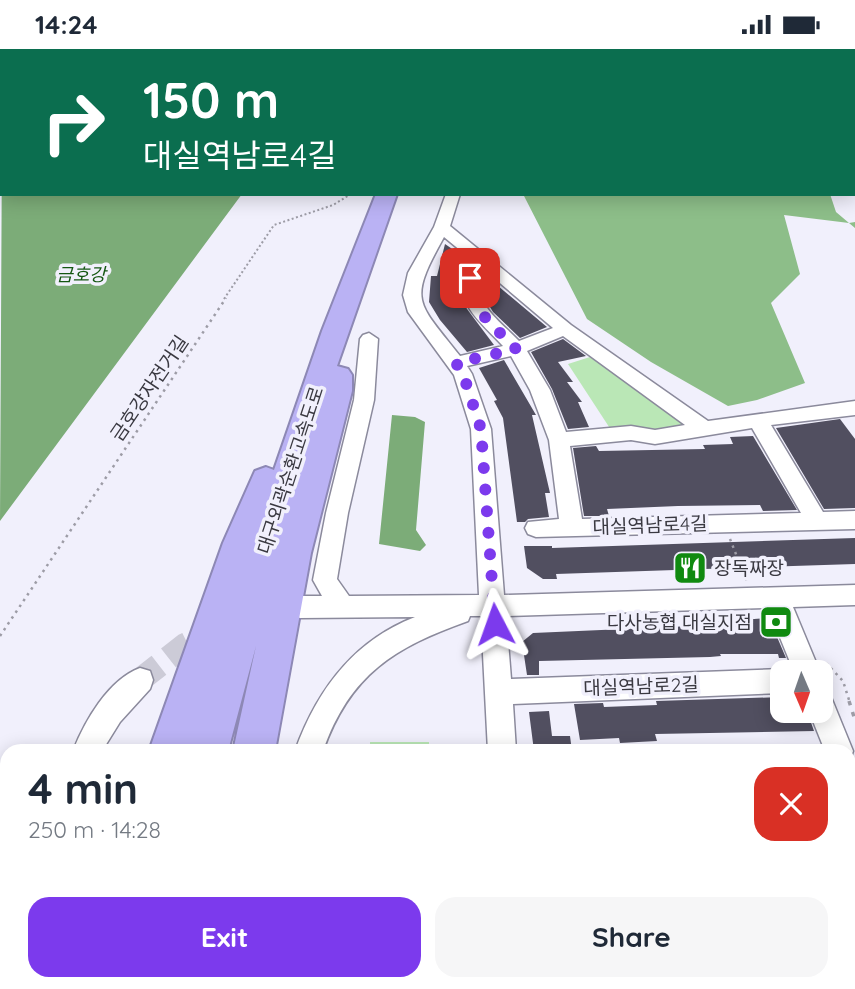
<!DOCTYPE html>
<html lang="en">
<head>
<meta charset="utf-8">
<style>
  :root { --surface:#fff; --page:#f6f6f7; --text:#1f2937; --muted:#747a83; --accent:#7c3aed }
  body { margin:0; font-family:Quicksand,"Noto Sans KR",sans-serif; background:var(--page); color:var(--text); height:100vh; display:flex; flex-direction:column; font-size:26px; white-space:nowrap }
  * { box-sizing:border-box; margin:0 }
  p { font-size:23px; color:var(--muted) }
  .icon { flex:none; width:38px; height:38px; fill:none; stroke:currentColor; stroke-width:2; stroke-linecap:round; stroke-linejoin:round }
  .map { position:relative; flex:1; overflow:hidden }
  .panel { position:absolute; left:0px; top:695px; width:856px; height:247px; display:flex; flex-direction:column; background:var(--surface); border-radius:21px 21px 0 0; box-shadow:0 4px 18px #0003 }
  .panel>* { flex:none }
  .hud { position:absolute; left:0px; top:0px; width:856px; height:147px; box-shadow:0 4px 18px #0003; background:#0b6e4f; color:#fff; overflow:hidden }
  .needle { width:46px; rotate:178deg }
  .controls { position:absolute; left:770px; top:611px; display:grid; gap:14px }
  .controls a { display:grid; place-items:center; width:63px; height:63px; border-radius:14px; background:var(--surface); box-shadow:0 4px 18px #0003; font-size:35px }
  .pin { position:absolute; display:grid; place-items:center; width:60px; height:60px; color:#fff; margin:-30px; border-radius:14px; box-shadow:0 4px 10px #0006 }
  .me { position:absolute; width:77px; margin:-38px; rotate:356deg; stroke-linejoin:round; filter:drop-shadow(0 0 5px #0008) }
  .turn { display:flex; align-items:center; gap:24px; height:147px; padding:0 28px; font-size:32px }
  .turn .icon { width:91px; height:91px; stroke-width:2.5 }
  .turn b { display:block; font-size:49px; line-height:60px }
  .round { display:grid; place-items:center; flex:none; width:74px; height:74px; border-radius:21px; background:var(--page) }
  .head { display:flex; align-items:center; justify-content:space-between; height:119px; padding:0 28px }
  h1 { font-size:42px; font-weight:700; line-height:52px }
  .primary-button { display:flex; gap:14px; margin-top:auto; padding:14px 28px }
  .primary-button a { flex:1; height:80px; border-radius:21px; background:var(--accent); color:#fff; font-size:28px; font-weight:700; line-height:80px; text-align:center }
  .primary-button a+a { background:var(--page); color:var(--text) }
  .status { display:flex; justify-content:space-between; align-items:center; height:49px; padding:0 35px; background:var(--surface); direction:ltr }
  .status svg { height:19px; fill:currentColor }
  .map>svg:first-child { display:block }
  .green { fill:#bae7b6 }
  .forest { fill:#8dbe89 }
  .water { fill:#7cac78 }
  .building { fill:#514f60 }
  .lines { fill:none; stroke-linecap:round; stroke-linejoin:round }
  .minor-tunnel { stroke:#cccbd7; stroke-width:24; stroke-dasharray:24 12; stroke-linecap:butt }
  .minor-casing { stroke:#8b8a9c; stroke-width:3 }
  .highway-casing { stroke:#8d88b5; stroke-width:4 }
  .path-far2 { stroke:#9d9ca6; stroke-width:2; stroke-dasharray:2 2.5; stroke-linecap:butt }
  .path-far1 { stroke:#9d9ca6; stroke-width:2.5; stroke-dasharray:2.5 4.5; stroke-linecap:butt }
  .path { stroke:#9d9ca6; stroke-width:3.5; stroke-dasharray:4.5 7; stroke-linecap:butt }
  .minor { fill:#fff; fill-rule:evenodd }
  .highway { fill:#bab2f4; fill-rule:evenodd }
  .route { stroke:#7c3aed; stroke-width:12; stroke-dasharray:0 21.6 }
  .labels { text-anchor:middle; stroke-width:7; stroke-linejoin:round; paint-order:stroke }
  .far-water-label { font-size:18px; font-style:italic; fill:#145712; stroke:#f1f0fc }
  .street-label { font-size:19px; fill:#3a3941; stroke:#f1f0fc }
  .poi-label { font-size:19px; fill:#3a3941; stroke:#f1f0fc; text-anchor:start }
</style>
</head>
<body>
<div class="status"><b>14:24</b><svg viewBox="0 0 49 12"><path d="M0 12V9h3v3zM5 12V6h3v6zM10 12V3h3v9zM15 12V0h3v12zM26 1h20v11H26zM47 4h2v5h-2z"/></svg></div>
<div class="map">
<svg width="855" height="940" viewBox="0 0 855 940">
  <rect width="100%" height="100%" fill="#f1f0fc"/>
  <path class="green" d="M590 308 689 376 652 383 613 384 568 315Z
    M370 693H429V702H370Z"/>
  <path class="forest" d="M523 145H830L836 163 849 174 855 173V179L849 174 784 166 800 225 771 254 805 334 757 351 728 357 651 313 587 270Z"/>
  <path class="water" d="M2 84V145H242L0 472Z
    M392 366 415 368 425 373 416 481 426 496 420 502 379 495Z"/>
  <path class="building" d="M445 195 461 206 459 244 467 260 494 296 467 303 440 271 429 253 431 227H437Z
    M490 230 504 242 547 278 520 289 493 263 484 248 481 234Z
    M563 290 586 307 558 313 573 333H567L582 353H578L589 378 568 380 552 340 531 303Z
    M504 311 536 366H532L550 444H545L549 468 528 470 525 473H517L503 369 494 352 497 351 479 319Z
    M840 370 855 390V459L824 460 776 379Z
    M753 387 797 461 763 462 760 456 678 457 607 460 609 467H584L573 399 596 397 599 402 705 400 703 396 733 395 730 388Z
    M855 489V515L556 525 557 530H543L527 519 524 497H552V499Z
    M769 569 786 609H779L778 605H720L721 607 710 608 539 612V626H527L522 593 533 584 715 576 714 573Z
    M782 648V662H807L814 682 655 685 657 692 620 694 619 689 580 691 574 655 603 654 604 658 657 656 656 652Z
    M549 662 552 687H570L572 702H534L529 663Z"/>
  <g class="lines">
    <path class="minor-tunnel" d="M140 631 185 596 213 582"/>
    <defs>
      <path id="minor" d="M509 0H519L508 2Z
        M747 0H757L758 2H748Z
        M807 0H829L830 2H808Z
        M854 81H855V93H854Z
        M446 145H460L450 177 571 276 708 372 855 352V366L771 376 823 463 855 462V480L536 488 528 485 525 479 528 473 559 470 549 391 530 341 511 307 467 317 472 325 491 380 504 546 855 536V556L793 558 820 623H794L768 559 506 567 511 630 782 620 791 623H782V644L513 655 516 702H488L481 567H470L468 572C395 598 350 625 323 702H295C317 641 353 592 415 568L300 569 291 566 287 558 291 550 300 547H322L313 531 326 464 354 351 360 290 363 286 369 284 378 290 374 351 348 464 337 530 349 547 479 546 471 380 454 326 408 263 403 246 408 224 434 178ZM444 188 478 216 462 229C459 259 485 277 503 297L460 307C416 251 408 253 444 188ZM488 224 553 279 519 292C502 274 476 257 478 231ZM563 287 685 376 655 381 631 377 566 383 550 341 527 302ZM752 379 801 464 582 470 570 397 631 391 655 395Z
        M140 619 150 622 153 631 150 640 120 673 102 702H73C85 672 108 631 140 619Z
        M821 644 831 648 853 702 850 711 855 713V784L849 785V755L853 754 849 752V702H825L809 662H821Z
        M7 898V934H18L16 940H0V901Z
        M248 934H282L281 940H247Z
        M498 934H532V940H498Z"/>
      <path id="highway" d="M374 0H390L391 2H375Z
        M376 145H397L337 317 348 320 352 326V342L311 504 275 702H233L256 597 228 702H149L223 494 255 422 266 418 274 421 322 282Z
        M65 934H233V940H63Z"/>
    </defs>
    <use href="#minor" class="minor-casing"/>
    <use href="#highway" class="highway-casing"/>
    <path class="path-far2" d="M224 250 274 176 333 156 351 145"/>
    <path class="path-far1" d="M730 490 747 533
      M0 587 226 249
      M826 614 843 632 850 654"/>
    <path class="path" d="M849 652 855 671"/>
    <use href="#minor" class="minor"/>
    <use href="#highway" class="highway"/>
  </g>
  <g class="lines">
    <path class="route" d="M470 229C467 259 497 279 516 300L456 314 463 325 481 380 495 575"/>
  </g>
  <defs>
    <symbol id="restaurant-square" viewBox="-11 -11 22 22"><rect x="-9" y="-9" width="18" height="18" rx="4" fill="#108a10" stroke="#f1f0fc"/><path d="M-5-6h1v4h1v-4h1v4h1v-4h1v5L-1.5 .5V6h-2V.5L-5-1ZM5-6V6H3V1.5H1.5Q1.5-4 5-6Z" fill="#fff"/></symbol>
    <symbol id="bank-square" viewBox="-11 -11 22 22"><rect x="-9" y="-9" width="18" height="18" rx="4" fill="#108a10" stroke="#f1f0fc"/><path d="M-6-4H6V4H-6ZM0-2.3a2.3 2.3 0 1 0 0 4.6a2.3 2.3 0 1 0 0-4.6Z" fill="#fff"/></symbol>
  </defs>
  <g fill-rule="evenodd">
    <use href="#restaurant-square" x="671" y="500" width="38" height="38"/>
    <use href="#bank-square" x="757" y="554" width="38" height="38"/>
  </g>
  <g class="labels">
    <g class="far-water-label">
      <text x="81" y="232">금호강</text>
    </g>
    <g class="street-label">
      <text transform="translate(149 339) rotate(-56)" y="7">금호강자전거길</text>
      <text transform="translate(290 421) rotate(-72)" y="7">대구외곽순환고속도로</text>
      <text transform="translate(650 476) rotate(-2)" y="7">대실역남로4길</text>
      <text transform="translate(641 637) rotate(-2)" y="7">대실역남로2길</text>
    </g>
    <g class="poi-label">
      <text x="714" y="526">장독짜장</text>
      <text x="752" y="580" text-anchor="end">다사농협 대실지점</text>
    </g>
  </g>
</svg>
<div class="controls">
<a><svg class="needle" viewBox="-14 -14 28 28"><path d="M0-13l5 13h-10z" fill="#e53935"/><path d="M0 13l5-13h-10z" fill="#747a83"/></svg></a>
</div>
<div class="pin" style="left:470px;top:229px;background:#d93025"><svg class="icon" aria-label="arrive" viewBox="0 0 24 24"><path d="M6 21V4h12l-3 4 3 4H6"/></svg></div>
<svg class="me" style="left:495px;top:575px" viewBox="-20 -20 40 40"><path d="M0-17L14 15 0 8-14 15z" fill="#7c3aed" stroke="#fff" stroke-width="4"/></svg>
<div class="hud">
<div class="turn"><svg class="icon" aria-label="right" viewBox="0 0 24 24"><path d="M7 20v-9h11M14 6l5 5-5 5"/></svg><div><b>150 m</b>대실역남로4길</div></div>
</div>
<section class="panel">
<div class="head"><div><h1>4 min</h1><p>250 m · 14:28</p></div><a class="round" style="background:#d93025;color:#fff"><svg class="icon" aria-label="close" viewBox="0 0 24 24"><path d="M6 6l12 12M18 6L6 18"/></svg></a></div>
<div class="primary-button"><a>Exit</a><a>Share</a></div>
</section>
</div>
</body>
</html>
